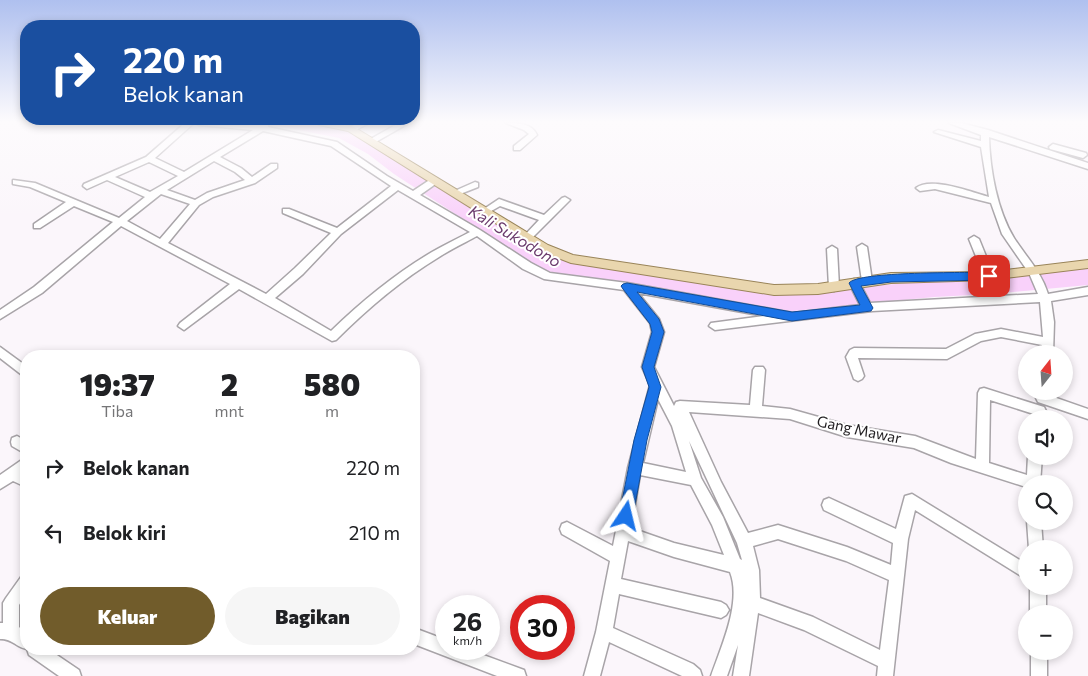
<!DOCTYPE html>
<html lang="id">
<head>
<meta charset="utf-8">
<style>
  :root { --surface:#fff; --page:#f6f6f6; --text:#202124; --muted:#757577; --accent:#715c2b }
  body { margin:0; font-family:Commissioner,sans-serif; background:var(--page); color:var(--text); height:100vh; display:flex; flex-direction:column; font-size:19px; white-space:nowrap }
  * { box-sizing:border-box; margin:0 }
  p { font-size:16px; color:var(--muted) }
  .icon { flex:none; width:28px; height:28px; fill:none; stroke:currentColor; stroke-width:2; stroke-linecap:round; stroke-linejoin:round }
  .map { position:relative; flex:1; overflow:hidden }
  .side { position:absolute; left:20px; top:350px; width:400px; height:305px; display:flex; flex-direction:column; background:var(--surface); border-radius:20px; box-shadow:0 2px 8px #0003 }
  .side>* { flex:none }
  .top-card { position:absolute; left:20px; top:20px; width:400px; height:105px; border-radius:20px; box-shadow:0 2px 8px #0003; background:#1a4fa0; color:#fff; overflow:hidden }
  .needle { width:32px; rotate:17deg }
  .fabs { position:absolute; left:1018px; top:345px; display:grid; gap:10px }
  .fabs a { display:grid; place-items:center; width:55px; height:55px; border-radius:50%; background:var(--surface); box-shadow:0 2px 8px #0003; font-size:25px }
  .speed { position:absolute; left:435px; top:595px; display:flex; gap:10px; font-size:25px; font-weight:700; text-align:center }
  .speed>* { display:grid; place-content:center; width:65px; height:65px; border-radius:50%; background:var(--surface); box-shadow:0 2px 8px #0003; line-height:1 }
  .speed small { font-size:12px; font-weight:400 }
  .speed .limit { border:8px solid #d22; background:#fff; color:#111 }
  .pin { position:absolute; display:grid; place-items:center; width:42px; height:42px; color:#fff; margin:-21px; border-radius:10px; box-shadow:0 2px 8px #0006 }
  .me { position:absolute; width:55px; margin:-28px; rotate:10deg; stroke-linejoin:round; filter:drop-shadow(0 0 4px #0008) }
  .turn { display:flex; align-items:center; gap:18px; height:105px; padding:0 20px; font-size:22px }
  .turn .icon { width:65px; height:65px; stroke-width:2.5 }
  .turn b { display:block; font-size:35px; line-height:42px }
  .eta { display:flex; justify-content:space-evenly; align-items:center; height:85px; text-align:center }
  .eta b { font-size:30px; font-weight:800; line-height:35px }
  .primary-button { display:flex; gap:10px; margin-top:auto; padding:10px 20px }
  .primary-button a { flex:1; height:58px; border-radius:30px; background:var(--accent); color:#fff; font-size:20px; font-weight:800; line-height:58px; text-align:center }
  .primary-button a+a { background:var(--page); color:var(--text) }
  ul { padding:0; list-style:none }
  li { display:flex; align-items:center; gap:15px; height:65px; padding:0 20px }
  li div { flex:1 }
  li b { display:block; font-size:19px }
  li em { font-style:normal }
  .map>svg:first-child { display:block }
  .water { fill:#f9d1fa }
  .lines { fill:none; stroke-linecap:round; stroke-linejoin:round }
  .minor-casing { stroke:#a8a4a8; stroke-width:3 }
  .major-casing { stroke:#998459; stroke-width:2 }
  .minor { fill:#fff; fill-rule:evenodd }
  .major { fill:#e9d6ae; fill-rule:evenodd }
  .route { fill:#1a73e8; stroke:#114b97 }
  .labels { text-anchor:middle; stroke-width:4; stroke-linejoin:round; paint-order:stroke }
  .street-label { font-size:15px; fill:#201e20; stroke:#fff }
  .water-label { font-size:16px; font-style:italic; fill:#6a3a6c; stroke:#fff }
</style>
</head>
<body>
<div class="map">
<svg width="1088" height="676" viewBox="0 0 1088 676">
  <rect width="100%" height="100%" fill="#fbf6fb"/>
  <path class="water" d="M246 123H318L351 131 545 251 779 292 827 290 1088 267V285L992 294 934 297 784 312 558 274 542 269 509 249 394 174 368 154 339 138 279 126Z"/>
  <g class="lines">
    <defs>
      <path id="minor" d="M185 123H194L155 158 184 172 253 130 199 125 195 123 260 125 268 124V127L337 142 387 176 413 191 431 179H437V183L420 195 480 230 531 263 550 273 627 283 793 313 860 305 849 283 854 279 858 280 870 303 1038 294 1029 273 1002 234 991 203 935 189 920 191 916 188C930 176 972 192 989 197L981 147 934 132 938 130 981 141V135L949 123H961L988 130 1088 163V169L989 137C990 170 997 210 1014 238 1026 257 1041 271 1048 294L1088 287V295L1051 301 1054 322 1053 354H1041L1042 345 1001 337 981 341 947 359 858 358 864 376 862 379 858 381 854 379 846 357 850 350 854 348 946 349 975 334 1001 329 1043 337 1040 302 872 311 715 330 709 326 711 323 764 316 638 293 659 319 664 332 654 367 674 406 676 402 680 401 750 405 753 370 755 367H763L765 370 762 406 790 409 847 425 915 436 976 459 978 393 980 389 984 388 1044 407 1046 411 1044 415 1040 416 990 400 989 463 1027 475 1028 456H1042L1040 484H1026V487L951 463 914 448 847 437 790 419 689 412 721 482 748 533 778 525 847 547 891 565 893 543 824 510 822 505 824 500 829 498 896 529 905 496 912 494 1026 564V579L915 510 908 539 893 676H877L878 666 804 630 758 613 749 676H733L738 645 727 676H711C721 647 742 602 730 572L674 557 628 541 621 579 721 602 726 605 729 610 726 615 721 618 619 594 613 628 693 664 700 670 702 676H682L609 642 600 676H584L596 632 610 561 562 534 560 529 562 524 567 522 613 546 628 468 650 385 642 367 652 332 650 323 624 290 544 279 523 269 477 236C464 243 451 249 439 257 401 280 367 309 336 340L332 341 239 289 184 330 178 326 180 323 230 284 121 226 42 293 0 319V310L34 287 113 222 74 206 40 228H34V224L66 202 30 187 13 184V180L35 183 119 218 145 197 107 180 87 189 83 186 84 184 146 157ZM263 131 331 146 391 186 337 228 289 209H283V213L331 233 295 268 266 294 168 243 199 205 213 197 255 183 277 168V164H271L252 177 241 168 220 157ZM214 161 235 172 245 180 207 193 195 200 167 190ZM149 162 178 176 150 192 115 177ZM398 190 470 232C457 239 444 245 432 252 395 274 362 301 331 331L275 298 303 274 341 234ZM161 194 190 204 160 239 127 221ZM658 399 672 426 686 472 643 463ZM689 441 737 543 742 560 740 559 723 517 701 478ZM640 475 691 485 712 525 724 555 674 543 631 528ZM778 539 846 561 889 580 880 650 813 617 760 598 759 570 753 546Z
        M358 123H369L354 131 347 129Z
        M399 123H409L374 143H371L367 141Z
        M506 123C517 123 532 123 537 135L520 150H514V146L529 134 524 130Z
        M1053 144 1086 153 1087 155 1083 158 1050 149 1049 147Z
        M475 182 478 183V187L455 196 450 193Z
        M565 197 570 200 530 240 527 241 522 238 539 220 500 206 486 214 481 211 499 199 544 215 562 198Z
        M974 236 979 239 994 276 993 279 989 280 984 276 969 239Z
        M862 244 867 247 872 281 867 285 862 281 857 247Z
        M832 246 837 249 839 287 834 291 829 287 827 249Z
        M0 347 26 366V377L22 375 0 358Z
        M1042 393 1088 409V419L1038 402 1036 398 1038 394Z
        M17 436 26 441V454L12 446 11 442 12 438Z
        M26 457V471L23 473 26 475V487L13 481 0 489V475Z
        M1027 521H1041L1043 549H1029Z
        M26 575V594L19 605V627L26 633V649H48L79 670 81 676H59L29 655 27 649C15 647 14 639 0 639V623H3V603L6 598 21 577Z
        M1030 586H1046V614H1030Z
        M414 628 446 640V649H467L524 670 526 676H497L414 644Z
        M1031 651H1047V676H1031Z"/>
      <path id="major" d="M317 123H336L354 127 548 245 573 255 774 285 818 284 891 273 989 272 1088 260V268L989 280 891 283 818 294 774 295 571 263 540 251 348 131 319 125Z"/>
    </defs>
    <use href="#minor" class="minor-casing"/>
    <use href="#major" class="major-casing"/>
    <use href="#minor" class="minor"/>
    <use href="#major" class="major"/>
  </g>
  <linearGradient id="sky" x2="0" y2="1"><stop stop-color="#afc0ef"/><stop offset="0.56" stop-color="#fdfbfd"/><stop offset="1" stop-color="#fdfbfd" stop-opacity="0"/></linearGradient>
  <rect width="1088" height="218" fill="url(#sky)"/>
  <path class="route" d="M989 272 994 276 989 280 891 282 861 286 873 308 871 311 792 321 637 292 659 319 664 332 654 367 661 387 647 440 633 516 631 521 626 523 621 521 619 516 634 440 649 387 642 367 652 332 650 324 623 289 621 286 623 284 627 283 792 312 860 305 849 283C858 271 968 273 989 272Z"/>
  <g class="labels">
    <g class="street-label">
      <text transform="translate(859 430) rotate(12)" y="5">Gang Mawar</text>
    </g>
    <g class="water-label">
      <text transform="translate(515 236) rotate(31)" y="6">Kali Sukodono</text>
    </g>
  </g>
</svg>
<div class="fabs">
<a><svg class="needle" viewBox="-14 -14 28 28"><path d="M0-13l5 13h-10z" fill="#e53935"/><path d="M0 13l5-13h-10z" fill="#757577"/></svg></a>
<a><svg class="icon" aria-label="sound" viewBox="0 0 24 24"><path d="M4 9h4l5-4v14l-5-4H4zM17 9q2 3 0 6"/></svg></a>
<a><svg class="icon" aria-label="search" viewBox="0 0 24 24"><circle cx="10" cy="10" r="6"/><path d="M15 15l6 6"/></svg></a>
<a>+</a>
<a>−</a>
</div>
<div class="speed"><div>26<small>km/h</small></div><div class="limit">30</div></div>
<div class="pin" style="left:989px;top:276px;background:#d93025"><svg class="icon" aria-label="arrive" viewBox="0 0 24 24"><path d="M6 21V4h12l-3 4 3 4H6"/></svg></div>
<svg class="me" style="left:626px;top:516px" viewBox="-20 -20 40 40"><path d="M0-17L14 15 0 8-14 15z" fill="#1a73e8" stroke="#fff" stroke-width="4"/></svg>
<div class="top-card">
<div class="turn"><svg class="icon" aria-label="right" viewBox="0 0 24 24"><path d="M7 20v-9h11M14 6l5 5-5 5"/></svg><div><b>220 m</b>Belok kanan</div></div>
</div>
<section class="side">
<div class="eta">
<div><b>19:37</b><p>Tiba</p></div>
<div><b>2</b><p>mnt</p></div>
<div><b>580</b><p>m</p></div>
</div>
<ul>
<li><svg class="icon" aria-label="right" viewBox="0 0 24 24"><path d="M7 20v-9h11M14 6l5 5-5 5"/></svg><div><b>Belok kanan</b></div><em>220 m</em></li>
<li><svg class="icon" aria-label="left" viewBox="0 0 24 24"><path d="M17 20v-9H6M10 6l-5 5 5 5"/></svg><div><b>Belok kiri</b></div><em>210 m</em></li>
</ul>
<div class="primary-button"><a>Keluar</a><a>Bagikan</a></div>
</section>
</div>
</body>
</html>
